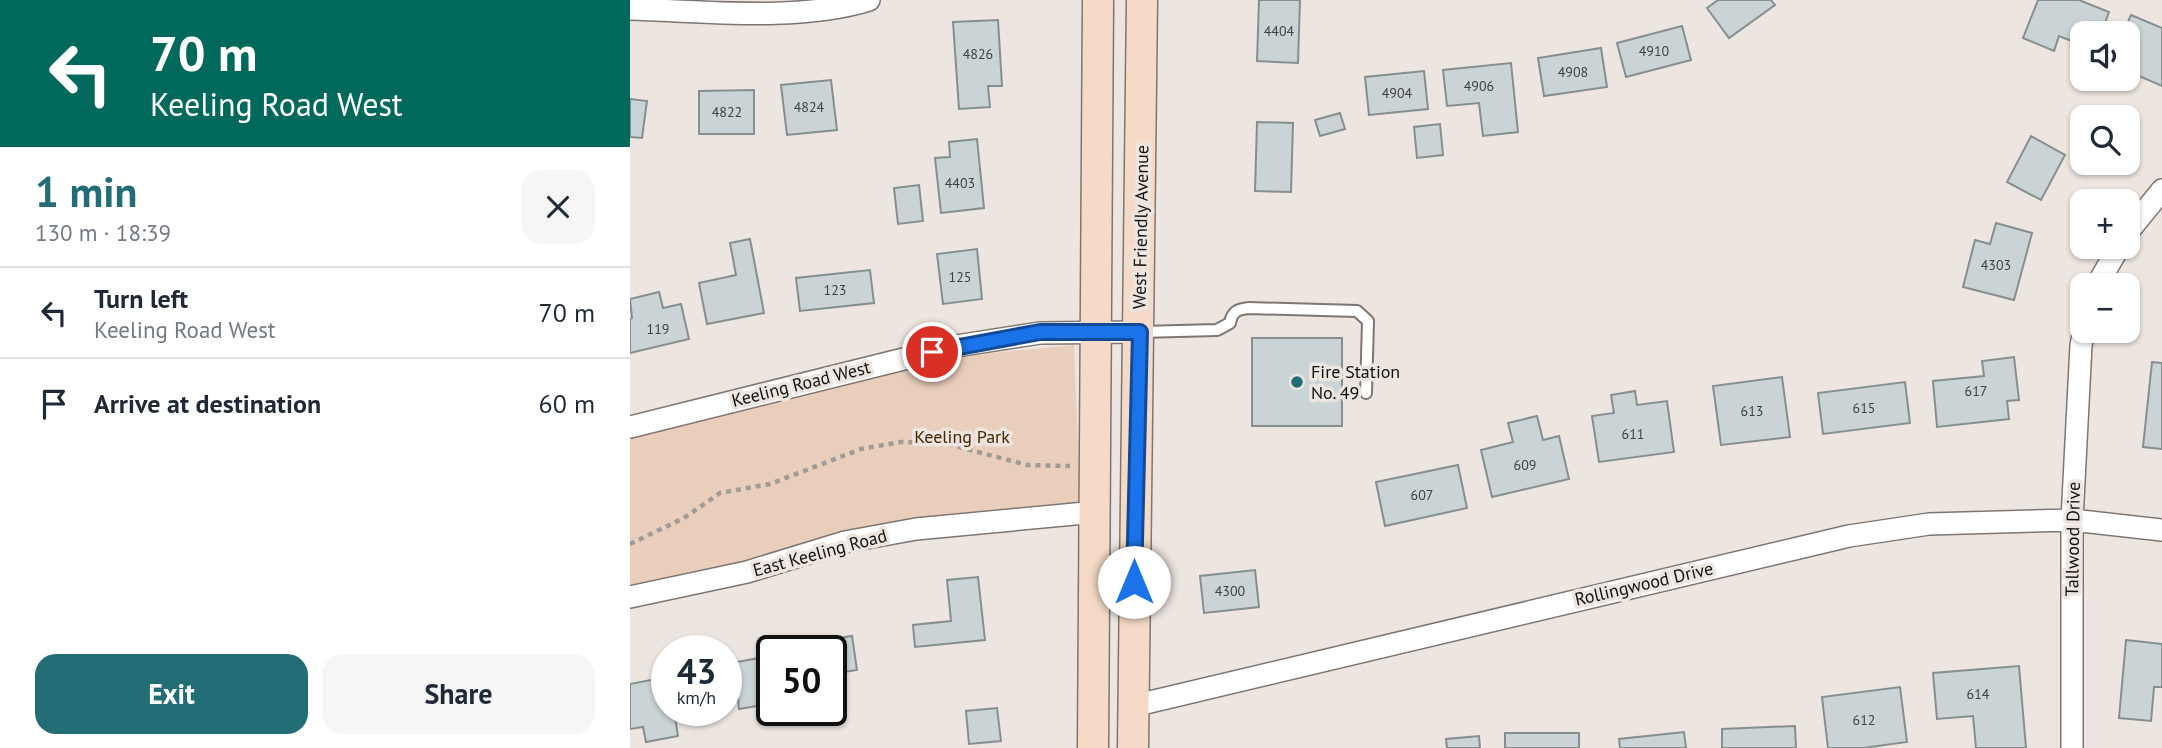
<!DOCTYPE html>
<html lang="en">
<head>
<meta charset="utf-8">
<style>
  :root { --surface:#fff; --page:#f6f6f7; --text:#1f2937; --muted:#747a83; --line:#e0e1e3; --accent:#236d77 }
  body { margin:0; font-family:"PT Sans",sans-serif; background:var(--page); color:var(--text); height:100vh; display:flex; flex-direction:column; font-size:26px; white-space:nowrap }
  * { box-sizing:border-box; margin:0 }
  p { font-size:23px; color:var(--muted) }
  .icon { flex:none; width:38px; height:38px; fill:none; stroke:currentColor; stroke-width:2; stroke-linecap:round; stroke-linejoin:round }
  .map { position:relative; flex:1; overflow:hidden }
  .details { display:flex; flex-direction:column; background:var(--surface); width:630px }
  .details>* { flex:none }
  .top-card { background:#00695c; color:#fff; overflow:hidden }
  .fabs { position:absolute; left:1440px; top:21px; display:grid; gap:14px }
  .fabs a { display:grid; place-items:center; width:70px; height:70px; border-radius:14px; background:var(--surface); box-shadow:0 2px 5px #0004; font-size:35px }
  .speed { position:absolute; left:21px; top:635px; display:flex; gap:14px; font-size:35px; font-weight:700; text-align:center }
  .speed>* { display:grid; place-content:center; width:91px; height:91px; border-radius:50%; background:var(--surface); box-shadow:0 2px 5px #0004; line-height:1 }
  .speed small { font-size:18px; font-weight:400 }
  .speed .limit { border:4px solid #111; border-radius:10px; background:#fff; color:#111 }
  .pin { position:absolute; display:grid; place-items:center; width:60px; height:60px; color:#fff; margin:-30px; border:4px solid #fff; border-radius:50%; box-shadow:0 2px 7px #0007 }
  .me { position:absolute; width:77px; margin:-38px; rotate:0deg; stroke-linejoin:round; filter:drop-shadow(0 0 5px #0008) }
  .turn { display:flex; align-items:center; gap:24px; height:147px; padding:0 35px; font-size:32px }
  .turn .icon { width:91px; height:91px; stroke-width:2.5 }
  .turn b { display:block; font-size:49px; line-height:60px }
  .round { display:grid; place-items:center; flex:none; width:74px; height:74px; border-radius:21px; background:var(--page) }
  .headline { display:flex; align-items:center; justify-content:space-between; height:119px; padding:0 35px }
  h1 { font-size:42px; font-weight:600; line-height:52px; color:var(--accent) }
  .primary-button { display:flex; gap:14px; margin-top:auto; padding:14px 35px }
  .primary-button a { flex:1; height:80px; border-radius:21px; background:var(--accent); color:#fff; font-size:28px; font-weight:600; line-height:80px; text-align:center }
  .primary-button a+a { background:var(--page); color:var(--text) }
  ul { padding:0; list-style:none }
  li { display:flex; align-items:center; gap:21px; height:91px; padding:0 35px; border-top:2px solid var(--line) }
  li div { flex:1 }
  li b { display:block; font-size:26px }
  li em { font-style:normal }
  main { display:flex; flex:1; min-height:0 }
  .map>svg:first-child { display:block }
  .green { fill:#eacebc }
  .building { fill:#cad3d5; stroke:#868f90; stroke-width:2 }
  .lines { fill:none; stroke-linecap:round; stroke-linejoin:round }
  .lane-casing { stroke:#7d7672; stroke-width:14 }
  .street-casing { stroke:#7d7672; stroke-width:24 }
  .secondary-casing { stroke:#7d7672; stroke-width:33 }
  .path { stroke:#a09b97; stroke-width:4.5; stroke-dasharray:5 5; stroke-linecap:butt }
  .lane { stroke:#fff; stroke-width:10 }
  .street { stroke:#fff; stroke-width:21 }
  .secondary { stroke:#f5dbc7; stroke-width:30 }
  .route-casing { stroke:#114b97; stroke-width:18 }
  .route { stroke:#1a73e8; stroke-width:12 }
  .poi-dot { fill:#236d77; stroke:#ece5e0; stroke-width:2.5 }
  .labels { text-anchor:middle; stroke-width:7; stroke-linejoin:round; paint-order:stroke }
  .number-label { font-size:14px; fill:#424241 }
  .street-label { font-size:18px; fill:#141210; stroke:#ece5e0 }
  .poi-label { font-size:18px; fill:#141210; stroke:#ece5e0; text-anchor:start }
  .park-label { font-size:18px; fill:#4c2400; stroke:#ece5e0 }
</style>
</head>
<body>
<main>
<section class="details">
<div class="top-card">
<div class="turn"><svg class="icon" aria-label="left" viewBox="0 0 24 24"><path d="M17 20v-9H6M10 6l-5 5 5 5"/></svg><div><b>70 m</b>Keeling Road West</div></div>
</div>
<div class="headline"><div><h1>1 min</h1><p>130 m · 18:39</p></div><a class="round"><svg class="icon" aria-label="close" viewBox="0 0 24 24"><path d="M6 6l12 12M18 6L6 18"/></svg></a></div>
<ul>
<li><svg class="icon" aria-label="left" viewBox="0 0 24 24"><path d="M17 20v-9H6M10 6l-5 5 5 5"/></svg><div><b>Turn left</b><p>Keeling Road West</p></div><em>70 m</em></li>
<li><svg class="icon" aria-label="arrive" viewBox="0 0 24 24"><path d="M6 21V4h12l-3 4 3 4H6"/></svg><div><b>Arrive at destination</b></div><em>60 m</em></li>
</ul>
<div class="primary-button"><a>Exit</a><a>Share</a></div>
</section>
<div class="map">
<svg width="1532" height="748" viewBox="0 0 1532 748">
  <rect width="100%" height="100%" fill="#ece5e0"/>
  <path class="green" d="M444 345 450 503 230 530 110 565 0 588V437L323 357Z"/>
  <path class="building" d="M629 0H670L668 63 627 61Z
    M1088 0H1141L1145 5 1099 38 1077 8Z
    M1408 0H1449L1479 12 1471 33H1452V45L1429 36 1424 51 1393 38Z
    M1501 15 1532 28V86L1498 71V33H1493Z
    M368 20 372 86H358L360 107 329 109 323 22Z
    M1052 26 1061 60 996 77 987 43Z
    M971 48 977 87 914 96 908 58Z
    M881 63 888 132 853 136 849 103 817 106 813 70Z
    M794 71 798 109 739 115 735 77Z
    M201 80 207 130 157 135 151 85Z
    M124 90V134H69V91Z
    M0 99 17 101 12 138 0 137Z
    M710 113 715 129 690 136 685 120Z
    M627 122 663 123 661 192 625 191Z
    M810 124 813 155 787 158 784 127Z
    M1401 136 1435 155 1411 200 1377 182Z
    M347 139 354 208 311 213 305 158 320 157 319 142Z
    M289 185 293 221 268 224 264 188Z
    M1366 223 1402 233 1384 300 1333 287 1345 240 1360 244Z
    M120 239 134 313 77 324 69 283 106 275 100 243Z
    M347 249 352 299 313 304 307 254Z
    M240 270 244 303 170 311 166 278Z
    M29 292 33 308 51 304 59 339 0 353V319L2 318 0 299Z
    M622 338H712V426H622Z
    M1384 357 1389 400 1377 401 1379 419 1307 427 1303 381 1354 376 1352 361Z
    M1522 362 1532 363V449L1513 447Z
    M1152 377 1160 437 1091 445 1083 386Z
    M1275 382 1280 423 1193 434 1188 393Z
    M1005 391 1007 405 1037 401 1044 452 969 462 962 416 984 413 981 395Z
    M907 416 913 440 929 436 939 479 862 497 851 450 883 442 878 423Z
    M828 465 837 508 755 526 746 482Z
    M625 570 629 607 574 613 570 576Z
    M348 577 355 640 285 647 283 625 321 621 317 580Z
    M222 636 227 670 201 674V651H151V647Z
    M1496 640 1532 644V687H1524L1521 721 1489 718Z
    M129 658 138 704 109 709 108 698 96 700V664Z
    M1389 666 1396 748H1346L1343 716 1307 719 1303 673Z
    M37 677V710H44L48 736 16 742 13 727 0 729V684Z
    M1270 687 1277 742 1233 748H1198L1192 697Z
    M367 708 371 741 339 744 336 711Z
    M1165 726 1166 748H1092V729Z
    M1054 732 1056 748H990L989 739Z
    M875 733H949V748H875Z
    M849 736 850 748H817L816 739Z"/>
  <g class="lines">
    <defs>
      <path id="lane" d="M510 332 587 330 600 323C602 312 607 309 619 308L727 311 738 321 736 393"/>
      <path id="street" d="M0 9C73 11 169 22 239 0
        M1498 232 1532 190
        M1467 285 1489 247
        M0 427 326 346 410 333 510 332
        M0 597 117 572 215 542 286 529 466 512
        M503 706 1219 536 1299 524 1442 520 1532 530
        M1442 748V520L1451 345 1454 331"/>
      <path id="secondary" d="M463 748 468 0
        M503 748 512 0"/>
    </defs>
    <use href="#lane" class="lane-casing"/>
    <use href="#street" class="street-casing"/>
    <use href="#secondary" class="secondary-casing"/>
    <path class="path" d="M0 544 54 518 90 493 140 484 231 449 271 442 314 443 397 465 440 466"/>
    <use href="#lane" class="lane"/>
    <use href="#street" class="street"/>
    <use href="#secondary" class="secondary"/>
  </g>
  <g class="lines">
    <defs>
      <path id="route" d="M302 352 410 332H510L504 582"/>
    </defs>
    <use href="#route" class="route-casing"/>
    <use href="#route" class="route"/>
  </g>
  <circle class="poi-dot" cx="667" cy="382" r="7"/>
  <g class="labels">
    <g class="number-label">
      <text x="649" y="36">4404</text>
      <text x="1024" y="56">4910</text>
      <text x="348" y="59">4826</text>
      <text x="943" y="77">4908</text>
      <text x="849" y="91">4906</text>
      <text x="767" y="98">4904</text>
      <text x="179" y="112">4824</text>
      <text x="97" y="117">4822</text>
      <text x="330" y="188">4403</text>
      <text x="1366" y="270">4303</text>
      <text x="330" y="282">125</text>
      <text x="205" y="295">123</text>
      <text x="28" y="334">119</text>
      <text x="1346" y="396">617</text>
      <text x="1234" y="413">615</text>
      <text x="1122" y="416">613</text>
      <text x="1003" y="439">611</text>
      <text x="895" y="470">609</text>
      <text x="792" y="500">607</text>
      <text x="600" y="596">4300</text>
      <text x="1348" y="699">614</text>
      <text x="1234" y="725">612</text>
    </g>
    <g class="street-label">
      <text transform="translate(511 227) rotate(-89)" y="6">West Friendly Avenue</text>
      <text transform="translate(171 384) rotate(-14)" y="6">Keeling Road West</text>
      <text transform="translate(1443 539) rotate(-89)" y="6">Tallwood Drive</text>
      <text transform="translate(190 553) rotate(-15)" y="6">East Keeling Road</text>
      <text transform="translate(1014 584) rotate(-13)" y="6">Rollingwood Drive</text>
    </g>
    <g class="poi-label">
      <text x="681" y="378">Fire Station<tspan x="681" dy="21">No. 49</tspan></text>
    </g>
    <g class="park-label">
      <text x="332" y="443">Keeling Park</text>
    </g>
  </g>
</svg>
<div class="fabs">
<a><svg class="icon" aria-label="sound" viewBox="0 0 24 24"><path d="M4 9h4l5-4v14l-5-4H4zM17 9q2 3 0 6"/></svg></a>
<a><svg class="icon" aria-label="search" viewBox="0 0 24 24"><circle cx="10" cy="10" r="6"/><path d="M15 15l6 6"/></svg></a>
<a>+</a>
<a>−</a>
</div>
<div class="speed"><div>43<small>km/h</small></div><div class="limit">50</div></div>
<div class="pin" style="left:302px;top:352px;background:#d93025"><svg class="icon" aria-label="arrive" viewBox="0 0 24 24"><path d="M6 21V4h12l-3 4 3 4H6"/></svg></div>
<svg class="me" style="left:504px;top:582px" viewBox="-20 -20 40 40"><circle r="19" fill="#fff"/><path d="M0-13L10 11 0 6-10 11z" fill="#1a73e8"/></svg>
</div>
</main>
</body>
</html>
